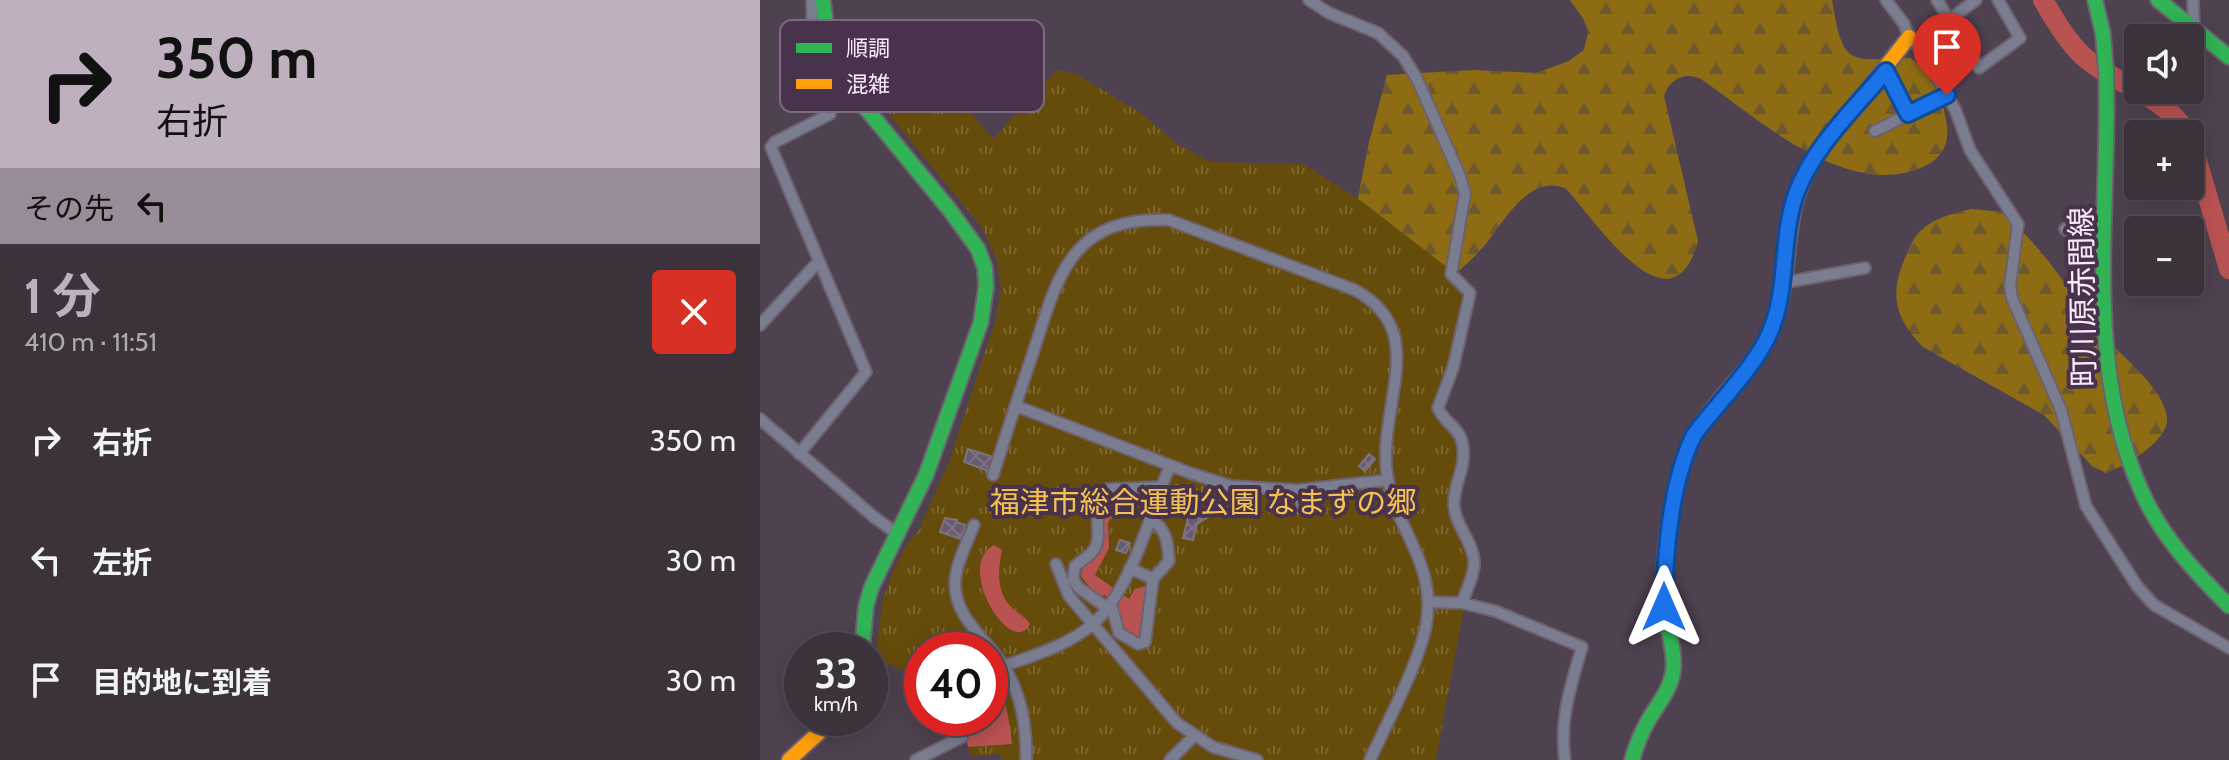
<!DOCTYPE html>
<html lang="ja">
<head>
<meta charset="utf-8">
<style>
  :root { --surface:#3b323c; --page:#463e47; --text:#f1f3f6; --muted:#acaaaf; --line:#544d56; --accent:#beb0bf }
  body { margin:0; font-family:Cabin,"Noto Sans JP",sans-serif; background:var(--page); color:var(--text); height:100vh; display:flex; flex-direction:column; font-size:30px; white-space:nowrap }
  * { box-sizing:border-box; margin:0 }
  p { font-size:26px; color:var(--muted) }
  .icon { flex:none; width:44px; height:44px; fill:none; stroke:currentColor; stroke-width:2; stroke-linecap:round; stroke-linejoin:round }
  .map { position:relative; flex:1; overflow:hidden }
  .panel { display:flex; flex-direction:column; background:var(--surface); width:760px }
  .panel>* { flex:none }
  .guide { background:#beb0bf; color:#111; overflow:hidden }
  .controls { position:absolute; left:1364px; top:24px; display:grid; gap:16px }
  .controls a { display:grid; place-items:center; width:80px; height:80px; border-radius:8px; background:var(--surface); box-shadow:0 4px 20px #0003,0 0 0 2px var(--line); font-size:40px }
  .speed { position:absolute; left:24px; top:632px; display:flex; gap:16px; font-size:40px; font-weight:700; text-align:center }
  .speed>* { display:grid; place-content:center; width:104px; height:104px; border-radius:50%; background:var(--surface); box-shadow:0 4px 20px #0003,0 0 0 2px var(--line); line-height:1 }
  .speed small { font-size:20px; font-weight:400 }
  .speed .limit { border:12px solid #d22; background:#fff; color:#111 }
  .pin { position:absolute; display:grid; place-items:center; width:68px; height:68px; color:#fff; margin:-82px -34px; border-radius:50% 50% 50% 0; rotate:-45deg; box-shadow:0 0 8px #0007 }
  .pin .icon { rotate:45deg }
  .me { position:absolute; width:88px; margin:-44px; rotate:0deg; stroke-linejoin:round; filter:drop-shadow(0 0 6px #0008) }
  .turn { display:flex; align-items:center; gap:28px; height:168px; padding:0 24px; font-size:36px }
  .turn .icon { width:104px; height:104px; stroke-width:2.5 }
  .turn b { display:block; font-size:56px; line-height:68px }
  .then { display:flex; align-items:center; height:76px; padding:0 24px; background:#0003; gap:16px; font-size:30px }
  .round { display:grid; place-items:center; flex:none; width:84px; height:84px; border-radius:8px; background:var(--page) }
  .headline { display:flex; align-items:center; justify-content:space-between; height:136px; padding:0 24px }
  h1 { font-size:48px; font-weight:700; line-height:60px; color:var(--accent) }
  ul { padding:0; list-style:none }
  li { display:flex; align-items:center; gap:24px; height:120px; padding:0 24px }
  li div { flex:1 }
  li b { display:block; font-size:30px }
  li em { font-style:normal }
  main { display:flex; flex:1; min-height:0 }
  .map>svg:first-child { display:block }
  .forest { fill:url(#forest-firs) }
  .park { fill:url(#park-tufts) }
  .water { fill:#b95351 }
  .lines { fill:none; stroke-linecap:round; stroke-linejoin:round }
  .river { stroke:#b95351; stroke-width:20 }
  .building { fill:url(#building-cross-hatch); stroke:#7c7380; stroke-width:2 }
  .street-casing { stroke:#6d616e; stroke-width:14 }
  .fast-casing { stroke:#6d616e; stroke-width:18 }
  .slow-casing { stroke:#6d616e; stroke-width:18 }
  .street { stroke:#797d8f; stroke-width:10 }
  .fast { stroke:#30b455; stroke-width:14 }
  .slow { stroke:#ff9f0a; stroke-width:14 }
  .route-casing { stroke:#114b97; stroke-width:20 }
  .route { stroke:#1a73e8; stroke-width:14 }
  .labels { text-anchor:middle; stroke-width:8; stroke-linejoin:round; paint-order:stroke }
  .street-label { font-size:30px; fill:#faebfb; stroke:#49324b }
  .park-label { font-size:30px; fill:#f4c152; stroke:#49324b }
  .key { fill:#49324b; stroke:#7e6a80; stroke-width:2 }
  .key-label { font-size:22px; fill:#faebfb }
</style>
</head>
<body>
<main>
<section class="panel">
<div class="guide">
<div class="turn"><svg class="icon" aria-label="right" viewBox="0 0 24 24"><path d="M7 20v-9h11M14 6l5 5-5 5"/></svg><div><b>350 m</b>右折</div></div>
<div class="then">その先<svg class="icon" aria-label="left" viewBox="0 0 24 24"><path d="M17 20v-9H6M10 6l-5 5 5 5"/></svg></div>
</div>
<div class="headline"><div><h1>1 分</h1><p>410 m · 11:51</p></div><a class="round" style="background:#d93025;color:#fff"><svg class="icon" aria-label="close" viewBox="0 0 24 24"><path d="M6 6l12 12M18 6L6 18"/></svg></a></div>
<ul>
<li><svg class="icon" aria-label="right" viewBox="0 0 24 24"><path d="M7 20v-9h11M14 6l5 5-5 5"/></svg><div><b>右折</b></div><em>350 m</em></li>
<li><svg class="icon" aria-label="left" viewBox="0 0 24 24"><path d="M17 20v-9H6M10 6l-5 5 5 5"/></svg><div><b>左折</b></div><em>30 m</em></li>
<li><svg class="icon" aria-label="arrive" viewBox="0 0 24 24"><path d="M6 21V4h12l-3 4 3 4H6"/></svg><div><b>目的地に到着</b></div><em>30 m</em></li>
</ul>
</section>
<div class="map">
<svg width="1469" height="760" viewBox="0 0 1469 760">
  <defs>
    <pattern id="forest-firs" width="22" height="20" patternUnits="userSpaceOnUse" patternTransform="scale(2)"><rect width="22" height="20" fill="#8e6c14"/><path d="M5 1l3.5 6h-7zM16 11l3.5 6h-7z" fill="#6c5930"/></pattern>
    <pattern id="park-tufts" width="24" height="20" patternUnits="userSpaceOnUse" patternTransform="scale(2)"><rect width="24" height="20" fill="#664c0b"/><path d="M3 7l-1-3M5 7V3M7 7l1-3M15 17l-1-3M17 17v-4M19 17l1-3" fill="none" stroke="#7d662f"/></pattern>
    <pattern id="building-cross-hatch" width="8" height="8" patternUnits="userSpaceOnUse" patternTransform="scale(2)"><rect width="8" height="8" fill="#685a70"/><path d="M0 0l8 8M0 8l8-8" fill="none" stroke="#7e7285"/></pattern>
  </defs>
  <rect width="100%" height="100%" fill="#4f4250"/>
  <path class="forest" d="M810 0H1072C1083 68 1089 60 1151 58 1174 77 1183 97 1187 126 1189 144 1182 158 1165 166 1089 202 1000 120 941 79 925 71 909 79 904 96L938 241C911 340 833 216 805 188 769 174 744 221 725 245 714 258 701 269 689 280L590 238 609 142 627 75 713 70 776 73 809 61 824 50 828 33 824 20Z
    M1211 209 1244 212C1259 228 1275 244 1289 262 1308 286 1324 313 1344 336 1363 358 1404 388 1407 418 1409 441 1365 466 1346 473L1332 466 1284 415 1163 347C1135 318 1129 295 1145 258 1151 246 1154 235 1165 227 1178 217 1195 213 1211 209Z"/>
  <path class="park" d="M160 56 233 139 297 70 318 75 382 114 417 144 451 162 544 164 604 203 715 289 699 360 681 408 706 435 708 449 707 469 699 493 698 509 719 558V571L704 607 676 760H242L240 754 210 756 203 724 199 718H230V650H162V683L133 665 115 663 122 603 133 571 149 541 159 530 189 462 236 319 241 290 237 260 221 226 104 84Z"/>
  <path class="water" d="M377 495 381 496 374 507 382 513C369 512 357 510 348 522L349 548 335 575 369 599 374 590 385 586 387 591 382 610 384 629 380 639 362 630 358 609 345 595 337 596 321 576 323 567 341 552 344 519 356 511 369 508Z
    M234 545 242 550C238 570 236 591 251 607 257 613 265 616 270 624 253 660 193 567 234 545Z
    M230 670C245 693 249 717 252 744L208 747 203 724 199 718H230Z"/>
  <g class="lines">
    <path class="river" d="M1283 0C1295 20 1306 40 1323 56 1355 85 1405 95 1428 134
      M1430 137 1469 269"/>
  </g>
  <path class="building" d="M208 449 233 457 228 471 204 462Z
    M609 454 615 459 605 471 599 466Z
    M416 485 435 492 432 499 414 493Z
    M466 496 486 502 483 511 466 506 437 524 433 540 423 538 428 518Z
    M558 498 559 512 538 514 536 501Z
    M185 518 197 520 196 522 205 525 201 539 180 532Z
    M360 540 370 543 366 553 356 550Z"/>
  <g class="lines">
    <defs>
      <path id="street" d="M549 0 569 13 618 33 643 56 657 79 700 176 705 194 691 274 710 293 693 368 678 408C683 422 699 427 702 442 708 465 694 482 694 503 694 525 713 541 714 561 715 574 706 591 702 603
        M1126 0 1144 24 1149 37 1160 48 1195 109 1210 150 1258 224 1250 286 1252 298 1301 410 1326 506 1377 586 1394 605 1469 648
        M1177 0 1219 68 1260 38 1238 0
        M1433 0 1434 29
        M1190 19 1216 0
        M1126 71 1148 114
        M1115 131 1187 95
        M1305 229C1320 240 1330 253 1345 263
        M1022 283 1105 268
        M0 325 59 261 11 147 15 142 70 114V108L53 65 52 0
        M256 406 430 473 471 486 538 490 628 480
        M0 419 114 517 136 533
        M39 454 106 372 59 261
        M233 475C246 435 259 394 273 353 298 275 311 216 409 220L595 290C613 300 628 314 634 335 645 376 618 433 628 480 638 533 674 560 667 619 662 659 627 722 610 760
        M326 500 338 507 340 511C334 523 341 535 336 546 333 555 321 560 315 566L313 579 318 587 347 608
        M319 504 348 489 401 487
        M214 525C207 543 196 563 195 583 195 619 226 638 244 666 261 694 267 727 266 760
        M296 564 309 596 417 723 453 747 497 760
        M370 568 393 579
        M669 602 702 603 735 611 822 647C811 685 799 720 805 760
        M351 604 359 633 378 644 385 642 393 579 409 561C408 543 406 526 389 519
        M244 666C275 655 307 646 333 624 371 590 391 513 410 465
        M156 760 202 737
        M410 760 434 736"/>
      <path id="fast" d="M63 0 68 47 81 78 189 209 218 249 225 268 226 287 221 322 166 475 112 586 106 606 102 650
        M1335 0 1343 34 1346 69C1351 208 1322 359 1381 490 1400 535 1435 572 1469 606
        M1398 0 1469 57
        M872 760C876 746 881 733 888 721 897 705 910 691 913 672 916 650 906 628 905 606 901 556 910 504 925 457 943 402 1000 371 1017 315 1035 254 1019 210 1059 152"/>
      <path id="slow" d="M1059 152 1149 37
        M29 760 75 718"/>
    </defs>
    <use href="#street" class="street-casing"/>
    <use href="#fast" class="fast-casing"/>
    <use href="#slow" class="slow-casing"/>
    <use href="#street" class="street"/>
    <use href="#fast" class="fast"/>
    <use href="#slow" class="slow"/>
  </g>
  <g class="lines">
    <defs>
      <path id="route" d="M904 607C905 554 910 483 934 435 956 405 996 366 1010 332 1029 288 1020 239 1036 194 1053 147 1094 109 1126 71L1148 114 1187 95"/>
    </defs>
    <use href="#route" class="route-casing"/>
    <use href="#route" class="route"/>
  </g>
  <g class="labels">
    <g class="street-label">
      <text transform="translate(1323 297) rotate(-91)" y="10">町川原赤間線</text>
    </g>
    <g class="park-label">
      <text x="443" y="513">福津市総合運動公園 なまずの郷</text>
    </g>
  </g>
  <rect x="20" y="20" width="264" height="92" rx="12" class="key"/>
  <rect x="36" y="43" width="36" height="10" fill="#30b455"/>
  <rect x="36" y="79" width="36" height="10" fill="#ff9f0a"/>
  <g class="key-label">
    <text x="86" y="56">順調</text>
    <text x="86" y="92">混雑</text>
  </g>
</svg>
<div class="controls">
<a><svg class="icon" aria-label="sound" viewBox="0 0 24 24"><path d="M4 9h4l5-4v14l-5-4H4zM17 9q2 3 0 6"/></svg></a>
<a>+</a>
<a>−</a>
</div>
<div class="speed"><div>33<small>km/h</small></div><div class="limit">40</div></div>
<div class="pin" style="left:1187px;top:95px;background:#d93025"><svg class="icon" aria-label="arrive" viewBox="0 0 24 24"><path d="M6 21V4h12l-3 4 3 4H6"/></svg></div>
<svg class="me" style="left:904px;top:607px" viewBox="-20 -20 40 40"><path d="M0-17L14 15 0 8-14 15z" fill="#1a73e8" stroke="#fff" stroke-width="4"/></svg>
</div>
</main>
</body>
</html>
